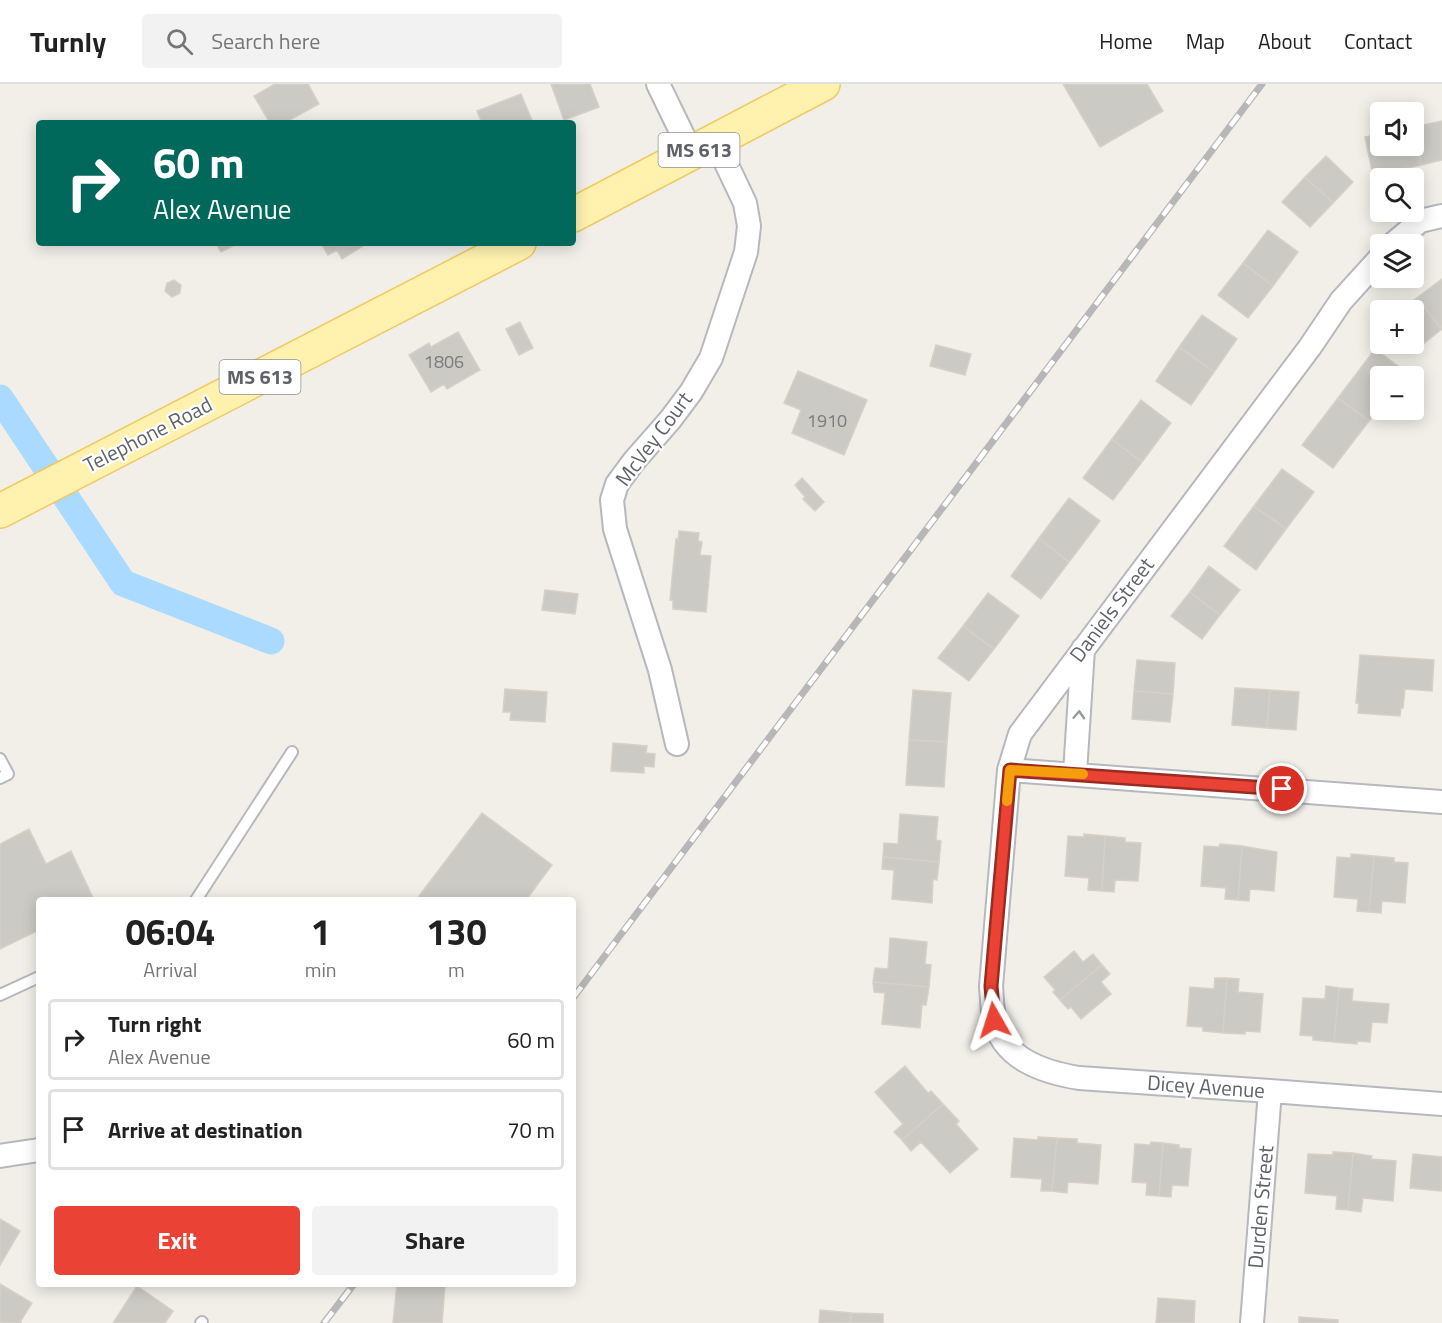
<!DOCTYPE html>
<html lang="en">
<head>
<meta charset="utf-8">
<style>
  :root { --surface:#fff; --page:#f2f2f2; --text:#222; --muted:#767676; --line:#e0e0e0; --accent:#ea4335 }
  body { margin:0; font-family:"Titillium Web",sans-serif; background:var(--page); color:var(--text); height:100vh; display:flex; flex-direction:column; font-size:22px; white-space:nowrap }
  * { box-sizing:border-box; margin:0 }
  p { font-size:20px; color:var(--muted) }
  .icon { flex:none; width:33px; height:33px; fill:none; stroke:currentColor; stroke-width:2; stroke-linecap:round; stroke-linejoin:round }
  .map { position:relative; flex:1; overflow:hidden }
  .side { position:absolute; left:36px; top:813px; width:540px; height:390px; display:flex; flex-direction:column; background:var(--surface); border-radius:6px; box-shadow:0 3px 15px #0003 }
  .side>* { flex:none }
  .guide { position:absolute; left:36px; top:36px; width:540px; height:126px; border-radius:6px; box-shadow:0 3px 15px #0003; background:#00695c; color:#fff; overflow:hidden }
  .controls { position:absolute; left:1370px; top:18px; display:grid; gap:12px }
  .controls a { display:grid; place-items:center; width:54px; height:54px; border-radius:6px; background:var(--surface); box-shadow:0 3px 15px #0003; font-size:30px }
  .pin { position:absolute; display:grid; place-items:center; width:51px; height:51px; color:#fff; margin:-26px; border:3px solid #fff; border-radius:50%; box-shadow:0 2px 6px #0007 }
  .me { position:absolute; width:66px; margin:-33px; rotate:354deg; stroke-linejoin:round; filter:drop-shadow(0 0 4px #0008) }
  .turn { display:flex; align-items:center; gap:21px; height:126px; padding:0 18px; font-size:27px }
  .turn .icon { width:78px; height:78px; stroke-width:2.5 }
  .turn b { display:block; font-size:42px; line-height:51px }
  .eta { display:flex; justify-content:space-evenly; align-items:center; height:102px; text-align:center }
  .eta b { font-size:36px; font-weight:700; line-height:42px }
  .action { display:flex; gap:12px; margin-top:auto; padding:12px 18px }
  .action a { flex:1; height:69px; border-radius:6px; background:var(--accent); color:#fff; font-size:24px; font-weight:700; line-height:69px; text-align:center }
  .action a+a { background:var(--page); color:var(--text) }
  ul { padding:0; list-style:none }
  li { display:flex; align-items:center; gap:18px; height:81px; margin:0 12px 9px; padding:0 6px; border:3px solid var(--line); border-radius:6px }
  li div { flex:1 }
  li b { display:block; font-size:22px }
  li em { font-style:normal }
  header { display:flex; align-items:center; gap:36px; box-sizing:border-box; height:84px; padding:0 30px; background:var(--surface); border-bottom:2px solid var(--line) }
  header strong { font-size:28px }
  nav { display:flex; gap:33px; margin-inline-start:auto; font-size:21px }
  .search { width:420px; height:54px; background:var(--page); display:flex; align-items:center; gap:15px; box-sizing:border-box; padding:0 21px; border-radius:6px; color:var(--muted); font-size:22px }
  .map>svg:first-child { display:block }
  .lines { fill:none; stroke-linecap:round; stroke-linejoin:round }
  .canal { stroke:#aadaff; stroke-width:27 }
  .building { fill:#cccac5; stroke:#d6d1c6; stroke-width:1.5 }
  .service-casing { stroke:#b5b8bc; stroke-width:14 }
  .minor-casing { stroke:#b5b8bc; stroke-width:26 }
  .primary-casing { stroke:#f2c960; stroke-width:36 }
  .service { stroke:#fff; stroke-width:10 }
  .minor { stroke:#fff; stroke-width:22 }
  .primary { stroke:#fff2af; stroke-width:33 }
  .rail-casing { stroke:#b6b7b8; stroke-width:7 }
  .rail { stroke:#fff; stroke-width:4.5; stroke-dasharray:14; stroke-linecap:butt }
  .oneway { stroke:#979a9d }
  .route-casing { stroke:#982c22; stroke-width:15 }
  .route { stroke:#ea4335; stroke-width:10 }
  .slow { stroke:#f59e0b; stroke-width:10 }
  .labels { text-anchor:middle; stroke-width:4.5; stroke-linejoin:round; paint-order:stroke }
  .number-label { font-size:18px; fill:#7a7d7f }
  .shield { fill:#fff; stroke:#8f9295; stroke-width:1.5 }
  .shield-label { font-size:20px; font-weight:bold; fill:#5f6368 }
  .street-label { font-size:21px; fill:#5f6368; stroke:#fff }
</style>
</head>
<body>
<header>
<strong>Turnly</strong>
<div class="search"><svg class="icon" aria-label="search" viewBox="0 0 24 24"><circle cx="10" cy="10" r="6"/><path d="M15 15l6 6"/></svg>Search here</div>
<nav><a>Home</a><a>Map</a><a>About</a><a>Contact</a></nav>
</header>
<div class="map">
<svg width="1442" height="1239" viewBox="0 0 1442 1239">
  <rect width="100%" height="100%" fill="#f1efe8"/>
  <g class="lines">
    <path class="canal" d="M0 314 123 499 271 557"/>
  </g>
  <path class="building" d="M275 0H308L319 20 284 39H270L254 12Z
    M551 0H590L599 23 564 36Z
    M1063 0H1147L1163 27 1100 63Z
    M521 10 533 39H482L477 27Z
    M1442 37V76L1421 81 1413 43Z
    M1413 44 1421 81 1373 91 1365 53 1380 50V62H1413Z
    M1326 72 1353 98 1333 119 1305 93Z
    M1305 93 1333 119 1310 143 1282 118Z
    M1268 146 1298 168 1273 202 1243 179Z
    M216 159H238L221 168Z
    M321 159H361L363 162 342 175 337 166 328 171Z
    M1243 179 1273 202 1248 234 1218 211Z
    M1442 195V245L1417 214Z
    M174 196 181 201 180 209 172 213 165 207 167 199Z
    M1417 214 1442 245 1418 264 1413 258V226H1402Z
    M1202 231 1237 255 1214 288 1179 263Z
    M520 238 533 264 519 271 506 245Z
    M458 248 480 286 447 305 444 300 431 308 409 271 429 259 431 263Z
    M936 261 971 270 965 291 930 282Z
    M1179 263 1214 288 1191 321 1156 297Z
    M1375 265 1406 288 1403 292H1380V323L1369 337 1338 314Z
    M798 287 867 316 844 371 792 349 801 326 784 319Z
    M1338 314 1369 337 1333 384 1302 361Z
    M1141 316 1171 339 1142 378 1112 355Z
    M1112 355 1142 378 1113 416 1083 394Z
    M1282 385 1314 408 1286 445 1254 422Z
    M802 394 824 418 815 427 803 415 805 413 795 401Z
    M1069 414 1100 437 1069 478 1039 454Z
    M1254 422 1286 445 1256 486 1224 462Z
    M679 447 699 449 698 457 702 458 700 471 711 472 706 528 673 525V516H670L676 455 678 456Z
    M1039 454 1069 478 1041 515 1011 492Z
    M1209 482 1240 506 1220 531 1190 508Z
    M545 506 578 510 575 530 542 526Z
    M1190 508 1220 531 1202 555 1171 532Z
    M988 509 1019 532 994 565 963 542Z
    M963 542 994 565 969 597 938 574Z
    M1360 571 1434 576 1432 607 1405 605 1403 624H1401L1400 632 1358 629 1359 620 1356 619Z
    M1137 576 1175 579 1173 610 1134 607Z
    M1235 604 1270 606 1267 644 1232 641Z
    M505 605 547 608 545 638 510 636 511 628H503Z
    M913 606 951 609 947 658 909 656Z
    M1270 606 1299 608 1296 646 1267 644Z
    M1134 607 1173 610 1170 638 1132 635Z
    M909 656 947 658 944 703 906 701Z
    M613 659 647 662 646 669 655 670 654 683 644 682V689L611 687Z
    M482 729 552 781 526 816H416Z
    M900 730 938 733 936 756 941 757 939 778 883 773 884 759 898 760Z
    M29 745 46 780 71 767 94 816H39V846L0 865V760Z
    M1084 750 1105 752 1102 807 1088 806 1089 794 1065 792 1068 752 1084 753Z
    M1105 752 1125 754V758L1141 759 1138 797 1115 796 1114 808 1102 807Z
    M1220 760 1242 762 1238 816 1225 815 1226 804 1201 802 1204 762 1219 763Z
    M1242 762 1277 768 1274 807 1250 805 1249 817 1238 816Z
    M1351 770 1374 772 1369 828 1357 827 1358 815 1334 813 1337 773 1351 774Z
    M1374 772 1394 774V778L1408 779 1405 819 1382 817 1381 829 1369 828Z
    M883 773 939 778 937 796 933 795 932 819 892 815 894 786 882 785Z
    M890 854 927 858 925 880 931 881 929 903 873 898 875 884 888 885Z
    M1074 867 1083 878 1093 870 1102 881 1060 916 1053 908 1055 906 1044 893Z
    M1102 881 1110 890 1101 898 1111 910 1081 935 1071 923 1068 925 1060 916Z
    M1215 894H1227L1223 949 1203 947V943L1187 942 1190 903 1214 905Z
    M1227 894 1239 895 1238 908 1263 910 1260 948 1245 947V950L1223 949Z
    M873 898 929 903 926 921H922L920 944 882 940 885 909 874 908Z
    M1326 902 1339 904 1334 958 1313 956V952L1300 951 1303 914 1325 915Z
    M1339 904 1353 905 1352 917 1389 920 1387 939 1372 938 1370 958 1357 957V960L1334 958Z
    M905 982 928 1009 931 1007 943 1020 902 1056 894 1048 903 1040 875 1008Z
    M943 1020 959 1037 956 1040 978 1065 950 1089 921 1058 911 1067 902 1056Z
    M1038 1053 1057 1054 1052 1107H1041L1042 1095 1011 1093 1014 1054 1038 1056Z
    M1057 1054 1077 1055V1059L1101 1061 1098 1100 1068 1098 1067 1109 1052 1107Z
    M1151 1058 1163 1059 1159 1112 1146 1111 1147 1099 1132 1098 1135 1060 1150 1061Z
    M1163 1059 1179 1061V1064L1191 1065 1188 1102 1172 1101 1171 1113 1159 1112Z
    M1333 1068 1353 1069 1348 1126 1336 1125 1337 1112 1305 1109 1308 1070 1333 1071Z
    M1353 1069 1372 1072 1371 1075 1396 1077 1393 1117 1363 1114 1361 1128 1348 1126Z
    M1413 1070 1442 1073V1107L1410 1104Z
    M0 1135 20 1147 0 1181Z
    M0 1200 32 1219 20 1238 22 1239H0Z
    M397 1200 445 1202 442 1239H393Z
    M137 1202 173 1227 165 1239H113Z
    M1158 1214 1195 1217 1194 1239H1156Z
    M820 1226 851 1229 850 1239H819Z
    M851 1229 883 1230V1239H850Z
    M1299 1233 1338 1236V1239H1299Z"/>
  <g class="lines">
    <defs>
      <path id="service" d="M0 675 8 690 0 694
        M196 816 292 668
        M0 911 39 893
        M201 1239 202 1238"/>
      <path id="minor" d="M658 0 692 70
        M1393 160 1420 137 1442 132
        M1380 174 1341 217 1310 263 1020 650 1009 686 991 902C992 913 992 924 994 934 1002 975 1043 988 1079 994L1270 1007 1442 1020
        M677 660 660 586 615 445 612 416 617 400 634 377 670 336 691 308 711 274 746 168 749 142 745 119 716 58
        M1009 686 1442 718
        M1075 689 1083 565
        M0 1072 39 1066
        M1252 1239 1270 1007"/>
      <path id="primary" d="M573 131 823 0
        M0 427 519 159"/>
    </defs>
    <use href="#service" class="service-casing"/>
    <use href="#minor" class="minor-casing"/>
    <use href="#primary" class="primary-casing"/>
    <use href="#service" class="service"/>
    <use href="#minor" class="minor"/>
    <use href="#primary" class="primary"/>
    <defs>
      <path id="rail" d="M573 914 1262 0
        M324 1239 354 1200"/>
    </defs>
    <use href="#rail" class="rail-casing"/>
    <use href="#rail" class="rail"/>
  </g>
  <defs><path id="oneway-chevron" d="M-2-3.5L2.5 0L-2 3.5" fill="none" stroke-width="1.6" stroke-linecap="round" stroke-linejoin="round" transform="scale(1.5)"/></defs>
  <use class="oneway" href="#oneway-chevron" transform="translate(1079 631) rotate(-87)"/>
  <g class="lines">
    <defs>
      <path id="route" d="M994 936 991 902 1010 686 1282 705"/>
    </defs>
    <use href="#route" class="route-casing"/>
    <use href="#route" class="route"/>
    <path class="slow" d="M1007 717 1010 686 1083 690"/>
  </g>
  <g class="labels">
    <g class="number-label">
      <text x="444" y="284">1806</text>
      <text x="827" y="343">1910</text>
    </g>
    <g class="shield">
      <rect x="658.5" y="49" width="81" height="34" rx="4.5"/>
      <rect x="219.5" y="276" width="81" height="34" rx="4.5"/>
    </g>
    <g class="shield-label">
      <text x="699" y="73">MS 613</text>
      <text x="260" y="300">MS 613</text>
    </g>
    <g class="street-label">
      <text transform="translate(148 351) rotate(-27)" y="7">Telephone Road</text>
      <text transform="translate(654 355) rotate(-53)" y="7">McVey Court</text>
      <text transform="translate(1112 526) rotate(-53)" y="7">Daniels Street</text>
      <text transform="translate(1206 1003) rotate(4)" y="7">Dicey Avenue</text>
      <text transform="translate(1261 1123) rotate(-85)" y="7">Durden Street</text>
    </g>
  </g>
</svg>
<div class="controls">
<a><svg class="icon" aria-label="sound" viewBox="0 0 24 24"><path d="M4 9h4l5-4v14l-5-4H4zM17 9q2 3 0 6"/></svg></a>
<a><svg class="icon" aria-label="search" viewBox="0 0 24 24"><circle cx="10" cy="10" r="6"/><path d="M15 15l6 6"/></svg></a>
<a><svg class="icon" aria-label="layers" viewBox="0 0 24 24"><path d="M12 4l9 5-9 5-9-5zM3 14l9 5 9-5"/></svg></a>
<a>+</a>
<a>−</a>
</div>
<div class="pin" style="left:1282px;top:705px;background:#d93025"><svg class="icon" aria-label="arrive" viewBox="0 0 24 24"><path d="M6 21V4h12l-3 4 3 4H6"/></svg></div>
<svg class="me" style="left:994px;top:936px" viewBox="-20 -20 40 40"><path d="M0-17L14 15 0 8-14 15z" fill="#ea4335" stroke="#fff" stroke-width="4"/></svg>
<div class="guide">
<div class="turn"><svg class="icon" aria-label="right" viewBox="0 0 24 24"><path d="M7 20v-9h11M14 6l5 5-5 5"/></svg><div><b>60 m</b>Alex Avenue</div></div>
</div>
<section class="side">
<div class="eta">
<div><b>06:04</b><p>Arrival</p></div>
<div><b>1</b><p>min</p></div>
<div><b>130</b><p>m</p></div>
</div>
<ul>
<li><svg class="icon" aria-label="right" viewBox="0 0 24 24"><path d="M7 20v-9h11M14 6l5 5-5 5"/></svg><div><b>Turn right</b><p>Alex Avenue</p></div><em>60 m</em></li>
<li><svg class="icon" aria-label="arrive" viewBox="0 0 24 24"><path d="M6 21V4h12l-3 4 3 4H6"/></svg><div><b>Arrive at destination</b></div><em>70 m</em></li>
</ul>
<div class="action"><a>Exit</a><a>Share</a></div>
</section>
</div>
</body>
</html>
